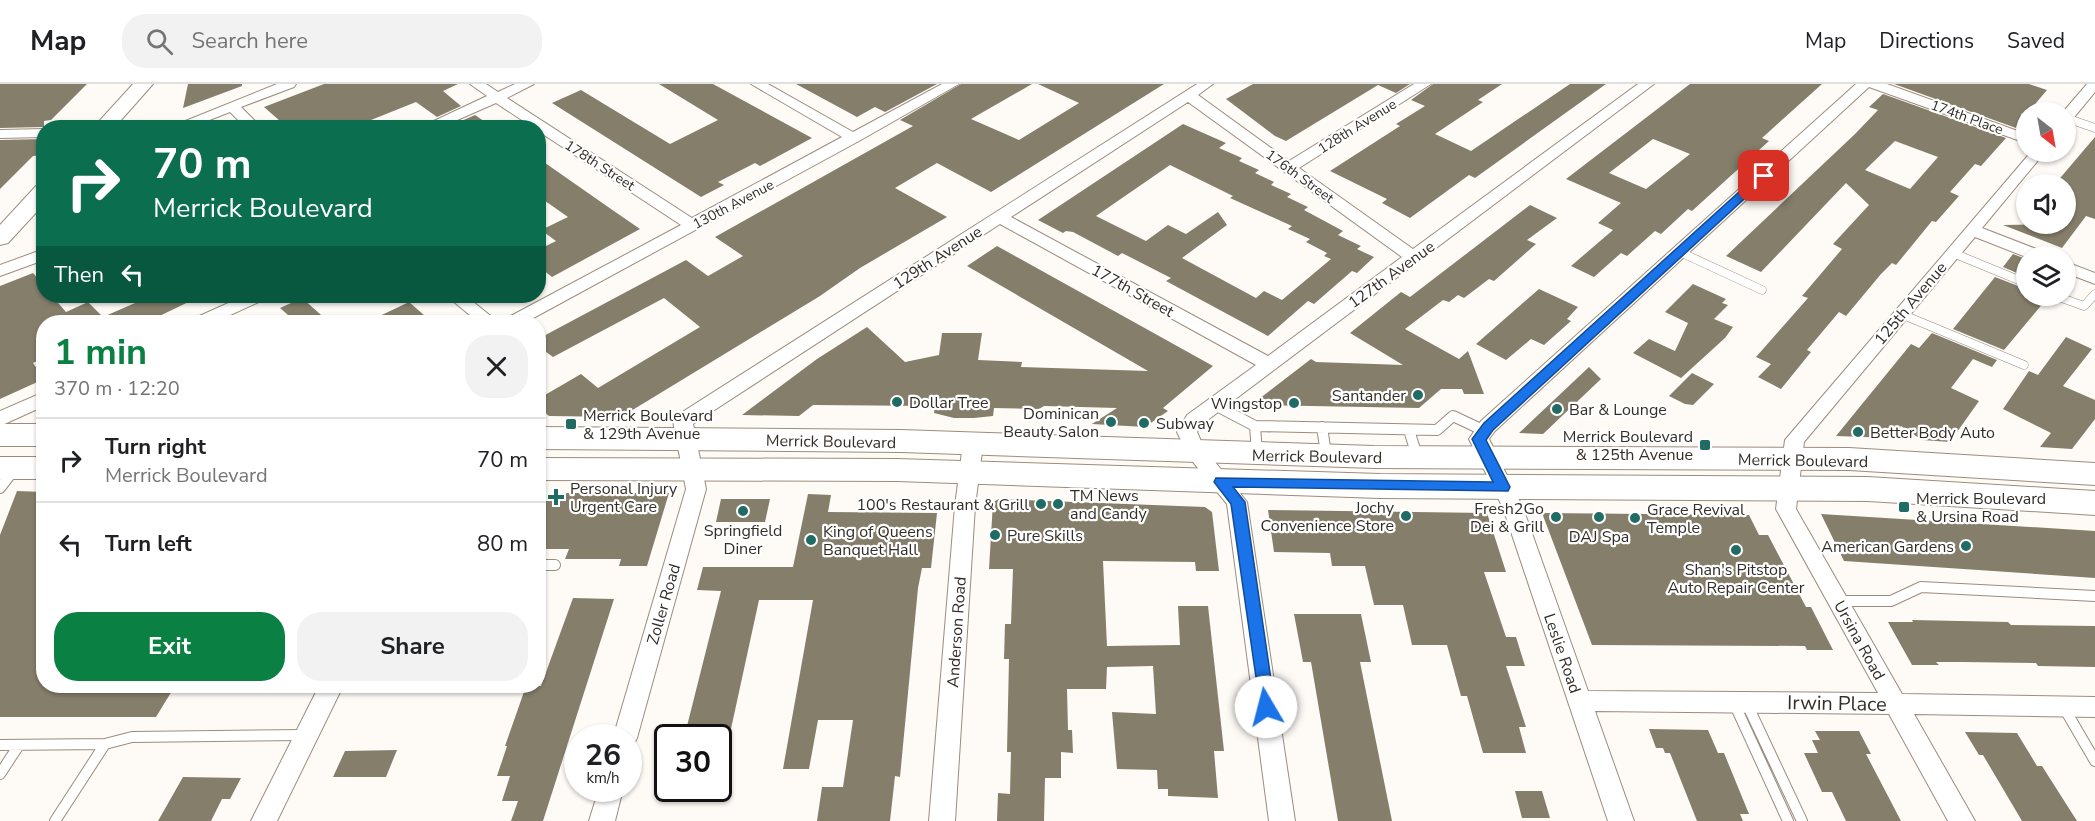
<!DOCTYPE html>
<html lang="en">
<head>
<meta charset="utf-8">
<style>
  :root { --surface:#fff; --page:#f2f2f2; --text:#202124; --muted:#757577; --line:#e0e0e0; --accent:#0b8043 }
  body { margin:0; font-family:"Nunito Sans",sans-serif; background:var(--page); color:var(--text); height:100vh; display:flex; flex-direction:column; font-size:22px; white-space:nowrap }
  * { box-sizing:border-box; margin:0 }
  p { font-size:20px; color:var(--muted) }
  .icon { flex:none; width:33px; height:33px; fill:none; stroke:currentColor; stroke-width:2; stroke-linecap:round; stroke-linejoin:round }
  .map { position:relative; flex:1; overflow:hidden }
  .panel { position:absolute; left:36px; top:231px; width:510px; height:378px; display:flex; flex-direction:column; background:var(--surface); border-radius:24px; box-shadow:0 2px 4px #0004 }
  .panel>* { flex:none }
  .banner { position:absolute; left:36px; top:36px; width:510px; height:183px; border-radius:24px; box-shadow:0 2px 4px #0004; background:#0b6e4f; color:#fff; overflow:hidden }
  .needle { width:39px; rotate:149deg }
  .buttons { position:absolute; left:2016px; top:18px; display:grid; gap:12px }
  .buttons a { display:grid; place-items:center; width:60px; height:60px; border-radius:50%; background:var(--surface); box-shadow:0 2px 4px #0004; font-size:30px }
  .speed { position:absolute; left:564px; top:640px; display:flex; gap:12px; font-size:30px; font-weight:700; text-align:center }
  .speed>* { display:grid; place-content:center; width:78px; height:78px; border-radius:50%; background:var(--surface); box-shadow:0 2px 4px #0004; line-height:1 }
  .speed small { font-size:15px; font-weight:400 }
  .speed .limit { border:3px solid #111; border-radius:9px; background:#fff; color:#111 }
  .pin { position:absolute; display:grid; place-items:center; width:51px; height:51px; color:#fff; margin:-26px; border-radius:12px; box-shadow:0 3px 9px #0006 }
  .me { position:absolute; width:66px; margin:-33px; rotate:352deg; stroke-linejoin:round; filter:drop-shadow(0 0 4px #0008) }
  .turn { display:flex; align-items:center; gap:21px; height:126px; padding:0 18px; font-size:27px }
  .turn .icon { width:78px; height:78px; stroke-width:2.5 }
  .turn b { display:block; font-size:42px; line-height:51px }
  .then { display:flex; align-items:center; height:57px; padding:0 18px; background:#0003; gap:12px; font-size:22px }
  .round { display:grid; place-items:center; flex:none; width:63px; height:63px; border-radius:24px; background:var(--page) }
  .overview { display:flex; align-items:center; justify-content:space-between; height:102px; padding:0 18px }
  h1 { font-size:36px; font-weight:700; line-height:45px; color:var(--accent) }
  .action { display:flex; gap:12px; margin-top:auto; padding:12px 18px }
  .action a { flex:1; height:69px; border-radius:24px; background:var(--accent); color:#fff; font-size:24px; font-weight:700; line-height:69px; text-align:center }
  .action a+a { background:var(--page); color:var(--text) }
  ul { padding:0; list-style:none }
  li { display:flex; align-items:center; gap:18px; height:84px; padding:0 18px; border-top:2px solid var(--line) }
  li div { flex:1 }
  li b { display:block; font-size:22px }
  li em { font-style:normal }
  header { display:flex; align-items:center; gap:36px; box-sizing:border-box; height:84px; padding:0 30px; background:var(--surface); border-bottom:2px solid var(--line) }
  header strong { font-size:28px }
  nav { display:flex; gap:33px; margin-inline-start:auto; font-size:21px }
  .search { width:420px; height:54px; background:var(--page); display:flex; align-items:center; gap:15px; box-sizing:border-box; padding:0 21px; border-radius:24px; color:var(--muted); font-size:22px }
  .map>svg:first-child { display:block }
  .building { fill:#857e6b; fill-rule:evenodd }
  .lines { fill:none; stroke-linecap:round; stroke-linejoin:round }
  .service-far1-casing { stroke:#9c8c7d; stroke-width:9 }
  .service-casing { stroke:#9c8c7d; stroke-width:12 }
  .minor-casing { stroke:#9c8c7d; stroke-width:2 }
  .secondary-casing { stroke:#9c8c7d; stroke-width:2 }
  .primary-casing { stroke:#9c8c7d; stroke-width:2 }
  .service-far1 { stroke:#fff; stroke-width:8 }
  .service { stroke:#fff; stroke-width:10 }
  .minor { fill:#fff; fill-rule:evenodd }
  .secondary { fill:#fff; fill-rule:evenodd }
  .primary { fill:#fff; fill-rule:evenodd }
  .route { fill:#1a73e8; stroke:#114b97; stroke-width:1.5 }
  .poi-dot { fill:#216b65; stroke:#fff; stroke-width:2 }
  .labels { text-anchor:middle; stroke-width:4.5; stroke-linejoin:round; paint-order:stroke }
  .far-street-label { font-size:14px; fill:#332d27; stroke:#fff }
  .street-label { font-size:16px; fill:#332d27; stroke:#fff }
  .poi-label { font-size:16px; fill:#332d27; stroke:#fff; text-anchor:start }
  .near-street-label { font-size:20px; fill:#332d27; stroke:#fff }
</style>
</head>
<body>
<header>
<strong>Map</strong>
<div class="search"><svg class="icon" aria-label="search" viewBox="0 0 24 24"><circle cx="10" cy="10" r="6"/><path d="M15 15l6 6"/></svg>Search here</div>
<nav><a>Map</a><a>Directions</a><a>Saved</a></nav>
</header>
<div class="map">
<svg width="2095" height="737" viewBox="0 0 2095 737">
  <rect width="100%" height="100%" fill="#fefbf7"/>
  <path class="building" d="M0 0H87L51 36 44 37V43L0 44Z
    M188 0H242V2L183 24Z
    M324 0H458L443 7 461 22 437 33 416 18 351 44H288L264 23Z
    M659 0H713L812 54 760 82 755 79 718 98 724 101 701 113 552 19 581 6 670 60 718 36Z
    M796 0H937L885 28 875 23 857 33Z
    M961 0H1032L971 35 1019 56 1079 19 1038 0H1164L991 108 937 79 895 104 947 133 860 184 820 212 621 333 549 332 538 323V315L581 290 598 304 700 243 664 214 553 273 538 262V255L686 176 708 192 743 172 715 153 913 42 900 36Z
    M1253 0H1410L1396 9 1378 1 1286 57 1275 52 1226 15Z
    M1433 0H1502L1478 16 1483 18 1435 50 1471 67 1570 0H1606L1475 94 1469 91 1410 134 1382 119 1387 115 1330 87 1400 42 1396 40 1425 22 1411 16Z
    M1690 0H1822L1762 54 1769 57 1692 127 1688 125 1661 150 1655 147 1627 172 1621 169 1594 193 1571 182 1613 146 1598 139 1621 119 1566 95ZM1653 55 1690 70 1646 105 1609 89Z
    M1894 0H2029L2047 6 2026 31 2022 29 2016 44Z
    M1883 10 2006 54 1981 82 1975 80 1950 108 1959 112 1936 138 1932 137 1896 181 1892 179 1881 190 1846 232 1839 228 1807 266 1811 268 1781 305 1758 293 1771 280 1756 273 1808 214 1802 212 1842 165 1833 160 1869 121 1846 99 1761 188 1726 172 1855 50 1878 26 1869 23ZM1895 57 1938 73 1910 105 1865 86Z
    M475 31 494 44 450 42Z
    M1183 40 1226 59 1219 64 1242 74 1239 77 1259 86 1255 89 1274 98 1271 101 1291 110 1287 113 1308 123 1304 126 1343 147 1338 151 1361 162 1357 165 1374 173 1357 189 1352 187 1314 220 1308 217 1268 252 1166 197 1171 194 1122 169 1118 172 1073 148 1066 147 1063 149 1038 136ZM1170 81 1233 112 1230 114 1292 142 1288 145 1310 155 1306 158 1327 169 1324 172 1331 175 1282 216 1264 207 1256 214 1182 174 1227 141 1218 128 1186 150 1168 141 1146 157 1096 132Z
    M2095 53V135L2086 132 2062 164 2003 141 2066 140V100H2055Z
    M44 55V71L33 72 0 105V56Z
    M538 74 611 125 640 145 552 193 538 182V166L556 157 541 146 568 133 538 112Z
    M1530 121 1557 134 1527 156 1536 160 1494 197 1489 195 1464 214 1458 211 1449 218 1443 216 1405 245 1459 275 1468 267 1484 310H1464L1462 305H1441L1419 324 1251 321 1311 275 1316 278 1403 281 1350 249 1401 208 1410 213Z
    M997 162 1213 282 1163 324 1168 327 1145 343 1092 340 1117 324 1044 322 1039 325 994 324 993 332 974 334H954L934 329 935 322 813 321 799 332 742 331 817 275 867 243 905 278 939 271 942 249H982L978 276 1022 278 1021 283 1148 287 967 182Z
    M2013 170 2026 175V193L2003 183Z
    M33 189 44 201V212H52L66 228 88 218 103 233 151 212H201L147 238H44V274L33 279 44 295 0 315V202Z
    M1995 193 2026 205V212H2049L2004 266 1953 245Z
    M1693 200 1726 215 1722 219 1728 221 1714 235 1733 243 1725 254 1681 294 1633 269 1649 255 1675 267 1688 239 1665 228Z
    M1539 205 1578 223 1567 235 1571 237 1544 261 1531 255 1506 276 1476 260Z
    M302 214 329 238H296L280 224Z
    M409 218 432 238H367Z
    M1932 249 1997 276 1992 283 1973 275 1951 304 1979 317 1950 358 1922 356 1901 342 1892 354 1836 352 1911 260 1919 264Z
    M2066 253 2092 265 2063 302 2095 316V335L2072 365 2040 363 2051 349 2003 325 2029 287 2038 291Z
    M1589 283 1601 295 1543 350 1519 349Z
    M1692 289 1714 300 1693 321 1685 320 1669 312Z
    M17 407 44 408V602H175L156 633H0V451Z
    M538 409H669L647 482H619L621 475H565L569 465H538Z
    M808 410 831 411 828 428 937 429 931 484H922L918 504 900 693 895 692 890 737H817L822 703H843L853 636H818L809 685H783L813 516H759L729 654H684L721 507 697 506 703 483H793Z
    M721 415H770L765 438H716Z
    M999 415 1205 423 1212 428 1219 487H1196L1195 478 1103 477 1107 562 1180 561 1178 522H1208L1224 667H1214L1218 714 1168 712V705H1158L1157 686 1117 685 1112 628 1156 630 1153 582 1107 583 1106 605H1067L1068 646H1072L1073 669 1061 668V694H1045L1044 737H997L998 709 1010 710 1011 668H1007L1009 575H1004L1005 540H1011L1013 485H989L993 418Z
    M1268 426 1487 429 1506 488H1484L1506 553H1516L1525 582H1506L1526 643H1519L1526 669H1483L1467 612H1461L1447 561H1412L1403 521H1374L1365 482H1332L1330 469 1274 468Z
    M1542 429 1749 431 1759 451H1768L1806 523H1811L1833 566H1807L1805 562 1592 561Z
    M1821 430 2095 447V494L1844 477Z
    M573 514 614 515 543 737H511L518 717H502L510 692H497L507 662H505L526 602H541Z
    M1294 530H1361L1371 578H1360L1392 737H1338L1311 578H1303Z
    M1912 536 2008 538 2011 541 2095 542V583L2038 582 2036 579 1962 578H1936L1939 581H1912L1888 538H1913Z
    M1649 645 1708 646 1718 669H1724L1749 730H1740L1743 737H1697L1670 669H1665L1663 664H1656Z
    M1815 647H1859L1871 670H1866L1901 737H1846L1832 708H1822L1804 669H1818L1812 656H1820Z
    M1965 648 2017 649 2037 682H2042L2077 737H2022L1983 671H1979Z
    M397 666 386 693H333L345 667Z
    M183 693 241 694 230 715H222L211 737H158Z
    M1515 707H1542L1550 734H1522Z"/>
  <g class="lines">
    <defs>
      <path id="service-far1" d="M2066 34 2095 44
        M1680 168 1762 206
        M1953 169 2026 199
        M2056 212 2084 222 2095 210
        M1901 230 2024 281"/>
      <path id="service" d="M1215 321 1255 342 1437 346 1453 332 1485 347
        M1255 342 1257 369
        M1322 343 1326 370
        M1409 346 1417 372
        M0 404 13 387
        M538 481H555
        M1838 517H1891L1921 503 2095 512
        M1734 619 1788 737
        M1747 620 1802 737
        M2063 622 2095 677
        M0 661 105 660 132 653 304 651
        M0 690 19 661
        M55 737 105 660"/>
      <path id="minor" d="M277 0H296L294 3 241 23 262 44H246L230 28 189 44H168Z
        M470 0H486L498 8 515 0H534L507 14 692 134 842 53 751 0H768L853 48 942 0H959L859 57 526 238H504L507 234 681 141 538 47V44H534L496 19 439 44H419L487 12Z
        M1197 0H1213L1198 11 1289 77 1414 0H1431L1299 84 1413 165 1638 0H1654L1201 341 1197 348 1204 364 1247 418 1295 737H1269L1227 420 1189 373 1177 348 1187 331 1256 281 1000 140 693 340 706 405 637 654 633 662 628 663V654H613L686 405 673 337 676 332ZM1188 18 1402 173 1268 272 1011 133Z
        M1856 0H1887L2026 50V59L1869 3 1495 347 1489 355 1523 424 1588 607 1878 609 1776 425 1785 356 2031 68H2045L1982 144 2044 168 2046 172 2026 173 1975 153 1804 358 1796 425 1902 610 2095 613V633L1914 630 1975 737H1948L1889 630 1595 627 1634 737H1608L1503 424 1469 355 1481 337Z
        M2087 0H2095V8L2071 37 2066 38V28H2063Z
        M44 45V53L0 54V46Z
        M44 165V176L0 192V181Z
        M2066 178 2095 189V200L2066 189Z
        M244 212H266L263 216 215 238H192L195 234Z
        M447 212H466L498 238H478Z
        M44 308V322L0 342V327Z
        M973 353 980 355 983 360 975 422 955 737H929L955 422 963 360 966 355Z
        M319 602H343L277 737H251Z
        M599 705H623L615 737H589Z"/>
      <path id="secondary" d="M133 0H153L114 44H93Z
        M44 101V120L8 159 0 161V141L36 102Z"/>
      <path id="primary" d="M0 340H44V362H0Z
        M538 343 901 346 1374 362 1849 364 2095 379V401L1849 386 1374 384 901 368 538 365Z
        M0 373H44V395H0Z
        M538 374 897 375 1380 390 1868 393 2095 407V431L1868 417 1380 414 897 397 538 396Z"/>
    </defs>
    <use href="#service-far1" class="service-far1-casing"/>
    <use href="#service" class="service-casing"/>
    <use href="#minor" class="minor-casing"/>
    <use href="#secondary" class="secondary-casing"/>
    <use href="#primary" class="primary-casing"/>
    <use href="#service-far1" class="service-far1"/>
    <use href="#service" class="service"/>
    <use href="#minor" class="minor"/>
    <use href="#secondary" class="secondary"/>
    <use href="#primary" class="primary"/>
  </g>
  <path class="route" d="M1764 88 1769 92 1767 94 1493 346 1486 356 1510 403 1508 407 1233 403 1245 418 1275 623 1272 628 1266 630 1261 628 1231 420 1214 398 1216 394 1493 398 1472 355 1484 339 1760 89Z"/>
  <g class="poi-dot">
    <circle cx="1418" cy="311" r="6"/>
    <circle cx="897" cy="318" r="6"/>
    <circle cx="1294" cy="319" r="6"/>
    <circle cx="1557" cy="325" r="6"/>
    <circle cx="1111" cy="338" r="6"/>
    <circle cx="1144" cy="339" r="6"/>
    <rect x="565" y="334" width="12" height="12" rx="3"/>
    <circle cx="1858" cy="348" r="6"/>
    <rect x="1699" y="355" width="12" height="12" rx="3"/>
    <path d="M553 404h6v6h6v6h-6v6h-6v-6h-6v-6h6z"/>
    <circle cx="1041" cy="420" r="6"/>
    <circle cx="1058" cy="420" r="6"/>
    <rect x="1898" y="417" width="12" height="12" rx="3"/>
    <circle cx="743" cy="427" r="6"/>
    <circle cx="1406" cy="432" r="6"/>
    <circle cx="1556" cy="433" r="6"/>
    <circle cx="1599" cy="433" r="6"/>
    <circle cx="1635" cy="434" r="6"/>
    <circle cx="995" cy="451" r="6"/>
    <circle cx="811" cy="456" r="6"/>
    <circle cx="1966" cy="462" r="6"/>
    <circle cx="1736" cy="466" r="6"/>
  </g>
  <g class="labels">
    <g class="far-street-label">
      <text transform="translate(1967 33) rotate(20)" y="5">174th Place</text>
      <text transform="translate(1357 42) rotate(-32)" y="5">128th Avenue</text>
      <text transform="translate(600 81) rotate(33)" y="5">178th Street</text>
      <text transform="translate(1300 92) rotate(36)" y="5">176th Street</text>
      <text transform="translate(733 120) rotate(-28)" y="5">130th Avenue</text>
    </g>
    <g class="street-label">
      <text transform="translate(937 173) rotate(-33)" y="6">129th Avenue</text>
      <text transform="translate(1391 190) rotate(-36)" y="6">127th Avenue</text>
      <text transform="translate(1133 206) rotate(29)" y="6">177th Street</text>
      <text transform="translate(1910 219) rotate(-50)" y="6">125th Avenue</text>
      <text transform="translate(831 357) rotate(1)" y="6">Merrick Boulevard</text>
      <text transform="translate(1317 372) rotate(1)" y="6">Merrick Boulevard</text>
      <text transform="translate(1803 376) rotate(1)" y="6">Merrick Boulevard</text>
      <text transform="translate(663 520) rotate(-74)" y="6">Zoller Road</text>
      <text transform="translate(956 548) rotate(-86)" y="6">Anderson Road</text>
      <text transform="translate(1860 556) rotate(61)" y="6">Ursina Road</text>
      <text transform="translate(1563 569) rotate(71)" y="6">Leslie Road</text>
    </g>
    <g class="poi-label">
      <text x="1406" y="317" text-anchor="end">Santander</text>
      <text x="909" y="324">Dollar Tree</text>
      <text x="1282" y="325" text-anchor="end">Wingstop</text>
      <text x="1569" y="331">Bar &amp; Lounge</text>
      <text x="1099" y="335" text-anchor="end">Dominican<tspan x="1099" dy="18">Beauty Salon</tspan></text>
      <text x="583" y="337">Merrick Boulevard<tspan x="583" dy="18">&amp; 129th Avenue</tspan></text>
      <text x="1156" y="345">Subway</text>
      <text x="1870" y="354">Better Body Auto</text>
      <text x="1693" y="358" text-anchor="end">Merrick Boulevard<tspan x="1693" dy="18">&amp; 125th Avenue</tspan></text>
      <text x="570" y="410">Personal Injury<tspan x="570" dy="18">Urgent Care</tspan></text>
      <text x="1070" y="417">TM News<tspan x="1070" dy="18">and Candy</tspan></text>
      <text x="1916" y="420">Merrick Boulevard<tspan x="1916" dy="18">&amp; Ursina Road</tspan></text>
      <text x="1029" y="426" text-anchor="end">100's Restaurant &amp; Grill</text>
      <text x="1394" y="429" text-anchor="end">Jochy<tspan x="1394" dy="18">Convenience Store</tspan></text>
      <text x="1544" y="430" text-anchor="end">Fresh2Go<tspan x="1544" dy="18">Dei &amp; Grill</tspan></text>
      <text x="1647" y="431">Grace Revival<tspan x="1647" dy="18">Temple</tspan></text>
      <text x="743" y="452" text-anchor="middle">Springfield<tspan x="743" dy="18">Diner</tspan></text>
      <text x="823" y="453">King of Queens<tspan x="823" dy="18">Banquet Hall</tspan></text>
      <text x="1007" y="457">Pure Skills</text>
      <text x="1599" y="458" text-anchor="middle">DAJ Spa</text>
      <text x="1954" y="468" text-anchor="end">American Gardens</text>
      <text x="1736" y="491" text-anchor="middle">Shan's Pitstop<tspan x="1736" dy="18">Auto Repair Center</tspan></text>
    </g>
    <g class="near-street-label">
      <text transform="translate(1837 619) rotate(1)" y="7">Irwin Place</text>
    </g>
  </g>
</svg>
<div class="buttons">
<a><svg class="needle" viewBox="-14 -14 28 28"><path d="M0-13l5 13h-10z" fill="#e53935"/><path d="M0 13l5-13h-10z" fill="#757577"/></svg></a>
<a><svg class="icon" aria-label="sound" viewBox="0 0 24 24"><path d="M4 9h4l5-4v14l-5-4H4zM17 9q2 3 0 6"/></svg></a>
<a><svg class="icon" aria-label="layers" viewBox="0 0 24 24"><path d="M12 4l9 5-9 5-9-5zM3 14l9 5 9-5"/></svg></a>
</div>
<div class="speed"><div>26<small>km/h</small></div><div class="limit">30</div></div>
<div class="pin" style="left:1764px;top:92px;background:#d93025"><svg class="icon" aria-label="arrive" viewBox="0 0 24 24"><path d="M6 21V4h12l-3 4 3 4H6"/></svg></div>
<svg class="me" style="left:1266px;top:623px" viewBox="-20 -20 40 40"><circle r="19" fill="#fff"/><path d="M0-13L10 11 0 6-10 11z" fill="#1a73e8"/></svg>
<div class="banner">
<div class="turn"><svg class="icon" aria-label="right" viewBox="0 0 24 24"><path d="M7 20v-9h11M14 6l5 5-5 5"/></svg><div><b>70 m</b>Merrick Boulevard</div></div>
<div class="then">Then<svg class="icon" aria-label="left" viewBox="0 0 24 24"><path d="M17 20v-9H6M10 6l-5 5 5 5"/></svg></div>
</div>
<section class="panel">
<div class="overview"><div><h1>1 min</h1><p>370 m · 12:20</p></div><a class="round"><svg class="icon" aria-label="close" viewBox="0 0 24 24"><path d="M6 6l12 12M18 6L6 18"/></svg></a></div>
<ul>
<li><svg class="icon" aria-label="right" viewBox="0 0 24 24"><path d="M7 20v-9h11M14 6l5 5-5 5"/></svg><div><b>Turn right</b><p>Merrick Boulevard</p></div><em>70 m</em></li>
<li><svg class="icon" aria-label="left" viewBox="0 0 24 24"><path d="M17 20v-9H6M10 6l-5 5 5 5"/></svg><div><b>Turn left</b></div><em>80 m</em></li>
</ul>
<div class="action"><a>Exit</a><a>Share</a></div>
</section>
</div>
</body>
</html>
